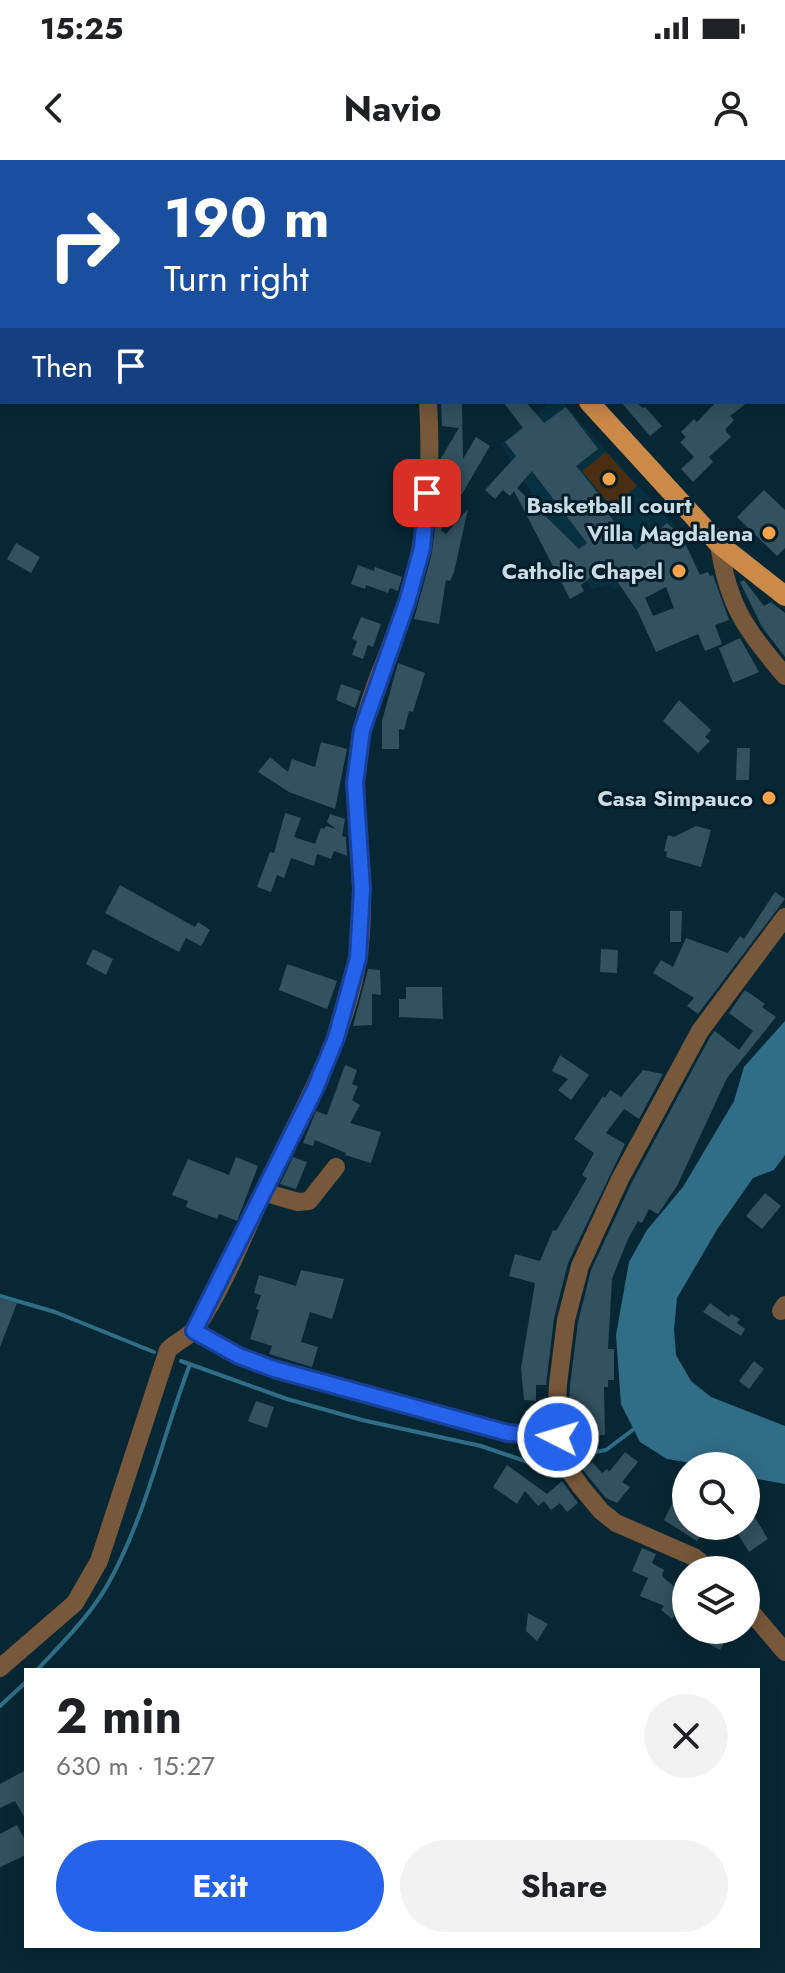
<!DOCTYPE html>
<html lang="en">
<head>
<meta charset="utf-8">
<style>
  :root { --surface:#fff; --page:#f2f2f2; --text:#202124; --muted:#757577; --accent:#2563eb }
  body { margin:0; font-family:Jost,sans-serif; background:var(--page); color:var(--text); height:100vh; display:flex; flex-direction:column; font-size:30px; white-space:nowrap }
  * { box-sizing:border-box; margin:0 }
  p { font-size:26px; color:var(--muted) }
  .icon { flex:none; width:44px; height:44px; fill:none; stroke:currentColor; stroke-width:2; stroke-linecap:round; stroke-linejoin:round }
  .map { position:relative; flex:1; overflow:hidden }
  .drawer { position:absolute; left:24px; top:1508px; width:736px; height:280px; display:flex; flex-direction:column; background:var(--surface); border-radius:0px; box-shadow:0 4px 20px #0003 }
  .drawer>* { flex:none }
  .top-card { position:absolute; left:0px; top:0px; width:786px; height:244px; box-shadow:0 4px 20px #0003; background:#1a4fa0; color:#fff; overflow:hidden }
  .controls { position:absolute; left:672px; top:1292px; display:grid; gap:16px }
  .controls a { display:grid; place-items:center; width:88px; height:88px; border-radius:50%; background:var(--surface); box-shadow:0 4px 20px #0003; font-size:40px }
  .pin { position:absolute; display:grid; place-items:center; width:68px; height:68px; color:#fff; margin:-34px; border-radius:16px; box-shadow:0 4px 12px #0006 }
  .me { position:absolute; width:88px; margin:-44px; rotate:275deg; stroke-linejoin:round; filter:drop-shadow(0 0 6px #0008) }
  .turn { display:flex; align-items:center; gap:28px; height:168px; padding:0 32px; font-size:36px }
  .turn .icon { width:104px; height:104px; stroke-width:2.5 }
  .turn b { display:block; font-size:56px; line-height:68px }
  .then { display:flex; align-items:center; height:76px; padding:0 32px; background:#0003; gap:16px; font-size:30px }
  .round { display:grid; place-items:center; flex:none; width:84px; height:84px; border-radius:42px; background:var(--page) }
  .overview { display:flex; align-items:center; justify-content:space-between; height:136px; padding:0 32px }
  h1 { font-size:48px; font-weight:700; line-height:60px }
  .button { display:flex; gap:16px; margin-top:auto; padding:16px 32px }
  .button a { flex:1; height:92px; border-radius:48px; background:var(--accent); color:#fff; font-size:32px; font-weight:700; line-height:92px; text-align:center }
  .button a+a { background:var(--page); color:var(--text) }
  .status { display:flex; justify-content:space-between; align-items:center; height:56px; padding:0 40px; background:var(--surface); direction:ltr }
  .status svg { height:22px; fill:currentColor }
  header { display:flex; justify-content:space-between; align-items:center; height:104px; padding:0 32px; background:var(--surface); font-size:36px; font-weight:700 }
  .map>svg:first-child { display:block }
  .built { fill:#073141 }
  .green { fill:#4a2e12 }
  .water { fill:#306e87 }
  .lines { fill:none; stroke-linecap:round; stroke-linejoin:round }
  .stream { stroke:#306e87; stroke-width:4 }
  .river { stroke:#306e87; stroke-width:24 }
  .building { fill:#33515f; fill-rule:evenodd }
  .minor { stroke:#77583a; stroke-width:18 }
  .major { stroke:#cc8a49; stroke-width:20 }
  .route-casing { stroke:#184099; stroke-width:20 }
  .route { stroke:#2563eb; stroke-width:14 }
  .poi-dot { fill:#f7a248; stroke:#001d29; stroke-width:3 }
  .labels { text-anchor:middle; stroke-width:6; stroke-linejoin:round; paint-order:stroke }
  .poi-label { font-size:22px; font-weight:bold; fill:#cbdce4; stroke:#001d29; text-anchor:end }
</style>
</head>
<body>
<div class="status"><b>15:25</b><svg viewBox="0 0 49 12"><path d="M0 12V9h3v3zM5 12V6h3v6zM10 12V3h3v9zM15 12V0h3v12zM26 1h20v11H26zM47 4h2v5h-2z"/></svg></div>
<header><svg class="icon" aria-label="back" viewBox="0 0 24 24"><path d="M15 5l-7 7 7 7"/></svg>Navio<svg class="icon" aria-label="person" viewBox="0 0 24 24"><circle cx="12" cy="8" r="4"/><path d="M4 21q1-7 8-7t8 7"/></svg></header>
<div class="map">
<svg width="785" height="1813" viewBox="0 0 785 1813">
  <rect width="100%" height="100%" fill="#082734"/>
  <path class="built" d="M550 242H562L687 380 647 404 615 430 609 425 592 429 501 284Z"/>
  <path class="green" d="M606 292 637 326 612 347 582 311Z"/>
  <path class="water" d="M785 861V995L774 1010 753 1018 718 1068 677 1138 674 1169 676 1195 691 1221 711 1237 785 1266V1324L746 1317V1306H709L667 1299 640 1282 621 1244 616 1175 629 1102 647 1070 683 1027 734 941 744 907Z"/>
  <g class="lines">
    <path class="stream" d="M0 1136 55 1152 154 1192
      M181 1201 287 1239 362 1260 481 1286 531 1303 555 1299
      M567 1297 606 1290 638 1266
      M37 1510C62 1483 90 1456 108 1424 146 1356 162 1278 190 1204
      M0 1546 26 1522"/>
    <path class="river" d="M154 0 158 2
      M12 2 15 0
      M175 2 178 0"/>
  </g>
  <path class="building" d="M441 242H462L463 299 476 277 490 286 441 370 446 374 468 349 454 412 450 421 446 420 439 464 414 459 432 393 440 323 446 307 441 304V298L459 268 442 266Z
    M503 242H526L544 263 566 247 598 289 576 306 611 349 607 352 636 390 667 363 683 379 700 415 708 412 710 416 713 415 729 460 715 465 722 484 705 491 698 474 656 492 638 452 606 405 581 425 584 431 570 439 514 331 510 336 503 330 495 339 485 330 516 296 505 282 523 268ZM532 311 587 383 579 389 517 328ZM666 427 674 448 653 456 645 438Z
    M621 242H636L643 248 645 247 662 266 650 276Z
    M716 242H748L730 256 734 260 725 270 731 277 709 297 713 302 693 322 681 309 694 297 680 282 686 277 681 272 694 259 697 262Z
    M764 330 785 350V388L777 396 737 357Z
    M16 383 40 397 31 413 7 399Z
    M358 405 374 411 375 407 402 417 398 431 390 428 388 433 366 425 365 429 351 424Z
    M744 420 764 446 771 442 785 453V497L762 467 740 422Z
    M361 457 381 464 373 487 368 485 363 499 352 495 357 481 352 479Z
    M740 478 759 512 733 523 719 488Z
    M398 503 425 513 413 552 409 551 404 570 399 569V589H382V561Z
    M341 524 361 531 355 548 336 540Z
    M679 540 711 570 705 577 710 581 698 593 663 561Z
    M321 582 347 589 335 649 289 632 258 612 270 597 288 612 292 599 315 607Z
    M737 588H750L749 620H736Z
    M285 653 301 658 294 677 315 684 321 668 324 669 326 666 336 669 327 662 330 654 345 659 342 676 346 677 347 696 334 691 331 699 317 694 314 706 291 698 284 718 277 715 271 732 257 727 270 692 274 693Z
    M696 666 711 670 701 707 666 697 667 692 664 691 668 675 674 677Z
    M120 725 195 767 198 762 210 770 201 786 186 778 179 792 105 753Z
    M775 732 785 739 698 854 687 846 694 838 653 813 661 800 673 807 686 778 728 793 740 776 744 779Z
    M670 751H682L681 782H670Z
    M93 789 113 799 106 815 86 804Z
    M601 789 618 790 617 813 600 812Z
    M287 804 337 821 327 849 279 830Z
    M368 809 380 810 381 835 372 834V865L353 866Z
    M406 827H442L443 859 399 857V839H406Z
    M745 830 765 844 762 847 776 857 727 918 677 1026 658 1054 649 1049 642 1063 638 1061 628 1079 612 1119 608 1189H614V1220H608V1227H604L605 1275H589V1283L570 1284V1275L581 1270 580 1251 569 1252 570 1225 578 1162 591 1110 631 1024 710 877 715 871 739 890 753 871 729 853Z
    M560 895 589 915 571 940 558 930 568 919 552 911Z
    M345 905 357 910 352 924 358 926 352 940 360 945 350 963 381 972 371 1003 345 995 346 993 315 980 313 986 303 983 316 951 327 955Z
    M643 910 663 914 639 959 624 949 606 973 625 984 568 1103 554 1158 546 1225H536V1241L524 1240 521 1208 535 1123 509 1116 515 1094 540 1101 553 1070 556 1071 587 1018 582 1015 594 993 574 979 603 936 605 938 610 930 621 937Z
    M236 997 258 1006 237 1061 219 1054 217 1059 186 1047 188 1041 172 1035 188 999 229 1015Z
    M293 997 307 1002 296 1029 280 1024Z
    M765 1033 781 1046 762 1069 746 1056Z
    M301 1110 344 1119 332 1159 310 1152 301 1182 318 1187 312 1207 269 1194 272 1186 250 1179 259 1150 256 1149 261 1135 254 1133 259 1115 296 1126Z
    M0 1138 17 1143 0 1187Z
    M710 1143 729 1157 731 1154 740 1159 737 1163 745 1169 741 1176 703 1152Z
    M754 1201 764 1209 749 1229 739 1221Z
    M256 1241 274 1247 267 1268 248 1261Z
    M625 1292 638 1302 622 1322 630 1327 617 1343 606 1338 583 1310 592 1302 602 1313 607 1309 609 1312Z
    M507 1305 547 1334 562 1321 578 1343 567 1352 560 1343 551 1350 544 1341 538 1346 525 1331 517 1344 493 1327Z
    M746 1343 768 1379 749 1392 733 1366H746Z
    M672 1344 686 1352V1366H707L697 1381 664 1360Z
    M642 1388 656 1394 652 1403 664 1410 662 1415 665 1419 686 1436V1442L672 1459 661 1450 664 1446 640 1436 648 1418 632 1411Z
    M528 1453 548 1464 537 1481 526 1471Z
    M702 1470H731L720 1490 698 1478Z
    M26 1610V1660L15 1641 0 1648V1624Z
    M17 1665 26 1682V1695L0 1707V1674Z"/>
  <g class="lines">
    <path class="minor" d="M621 0 623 2
      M719 384C728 447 746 469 785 516
      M263 1032 298 1042 309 1041 336 1007
      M781 1151 785 1145
      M194 1171 239 1196 274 1209 508 1273 558 1277
      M710 1410 694 1397 616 1363 601 1351 581 1327 560 1297 556 1268 558 1224 566 1160 580 1106 620 1019 700 871 785 757
      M746 1446 785 1492
      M0 1508 75 1443 99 1401 168 1190C176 1182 190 1176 196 1168 227 1122 247 1066 271 1016 303 946 346 877 358 799 371 723 345 645 362 570 372 525 394 483 408 439 428 377 432 307 428 242"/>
    <path class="major" d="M378 0 380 2
      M589 242 719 384 785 436"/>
  </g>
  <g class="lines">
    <defs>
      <path id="route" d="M427 333 422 388 408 439 362 570 355 623 362 729 358 798 336 878 315 929 194 1171 239 1196 274 1209 508 1273 558 1277"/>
    </defs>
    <use href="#route" class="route-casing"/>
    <use href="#route" class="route"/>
  </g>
  <g class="poi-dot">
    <circle cx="609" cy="319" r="8"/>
    <circle cx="769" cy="373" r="8"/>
    <circle cx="679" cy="411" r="8"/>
    <circle cx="769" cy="638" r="8"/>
  </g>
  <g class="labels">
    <g class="poi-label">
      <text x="609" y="353" text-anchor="middle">Basketball court</text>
      <text x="753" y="381">Villa Magdalena</text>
      <text x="663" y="419">Catholic Chapel</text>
      <text x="753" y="646">Casa Simpauco</text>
    </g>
  </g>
</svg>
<div class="controls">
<a><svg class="icon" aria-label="search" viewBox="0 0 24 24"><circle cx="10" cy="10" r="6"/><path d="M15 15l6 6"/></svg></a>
<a><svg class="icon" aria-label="layers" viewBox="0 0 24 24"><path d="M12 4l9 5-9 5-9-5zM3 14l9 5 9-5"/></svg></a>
</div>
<div class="pin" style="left:427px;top:333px;background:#d93025"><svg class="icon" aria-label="arrive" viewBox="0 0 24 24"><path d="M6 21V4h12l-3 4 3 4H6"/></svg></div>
<svg class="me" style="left:558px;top:1277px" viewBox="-20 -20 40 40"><circle r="17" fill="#2563eb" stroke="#fff" stroke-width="3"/><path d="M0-11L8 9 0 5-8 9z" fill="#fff"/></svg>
<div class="top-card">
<div class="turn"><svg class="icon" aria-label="right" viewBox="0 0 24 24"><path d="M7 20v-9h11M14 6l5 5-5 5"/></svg><div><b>190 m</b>Turn right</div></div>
<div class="then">Then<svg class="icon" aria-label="arrive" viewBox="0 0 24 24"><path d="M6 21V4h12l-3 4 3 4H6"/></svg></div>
</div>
<section class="drawer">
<div class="overview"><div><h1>2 min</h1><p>630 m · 15:27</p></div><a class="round"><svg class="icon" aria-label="close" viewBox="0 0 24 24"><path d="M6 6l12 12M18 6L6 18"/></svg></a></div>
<div class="button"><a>Exit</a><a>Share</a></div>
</section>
</div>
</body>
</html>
